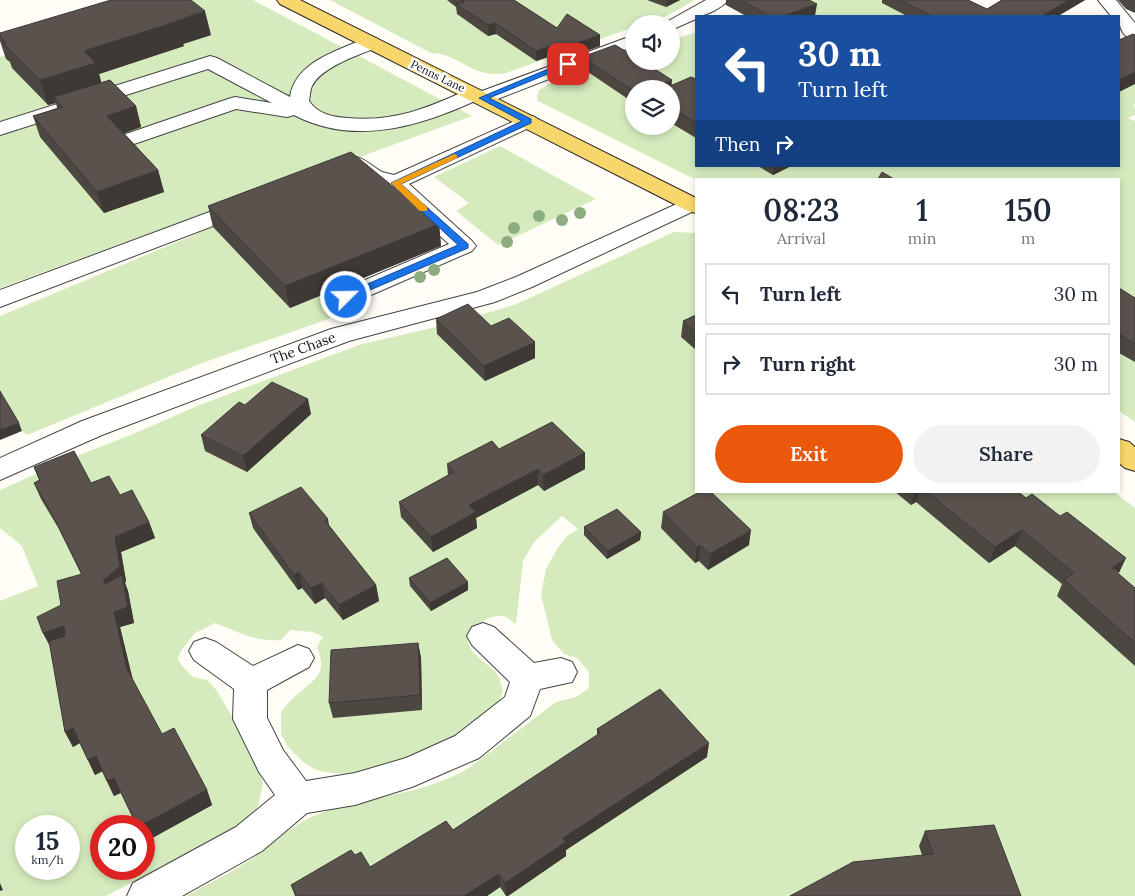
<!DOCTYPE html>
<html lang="en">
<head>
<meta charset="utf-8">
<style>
  :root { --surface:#fff; --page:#f2f2f3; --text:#1f2937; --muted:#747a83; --line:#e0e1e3; --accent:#ea580c }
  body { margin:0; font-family:Lora,serif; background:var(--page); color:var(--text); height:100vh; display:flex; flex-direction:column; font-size:19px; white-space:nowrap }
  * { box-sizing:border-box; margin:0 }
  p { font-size:16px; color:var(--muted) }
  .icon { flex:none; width:28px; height:28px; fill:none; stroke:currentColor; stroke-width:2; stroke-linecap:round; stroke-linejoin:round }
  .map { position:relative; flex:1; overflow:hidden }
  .drawer { position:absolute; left:695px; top:178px; width:425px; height:315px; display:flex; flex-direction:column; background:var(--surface); border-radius:0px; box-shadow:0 2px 8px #0003 }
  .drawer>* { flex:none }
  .guide { position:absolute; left:695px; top:15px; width:425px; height:152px; border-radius:0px; box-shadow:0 2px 8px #0003; background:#1a4fa0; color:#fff; overflow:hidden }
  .buttons { position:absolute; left:625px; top:15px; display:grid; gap:10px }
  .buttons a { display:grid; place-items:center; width:55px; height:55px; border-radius:50%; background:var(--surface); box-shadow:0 2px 8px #0003; font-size:25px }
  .speed { position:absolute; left:15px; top:815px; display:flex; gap:10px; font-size:25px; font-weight:700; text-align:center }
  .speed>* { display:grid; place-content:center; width:65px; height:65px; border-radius:50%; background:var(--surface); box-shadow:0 2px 8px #0003; line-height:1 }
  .speed small { font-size:12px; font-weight:400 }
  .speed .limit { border:8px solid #d22; background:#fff; color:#111 }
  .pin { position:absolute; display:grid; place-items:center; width:42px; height:42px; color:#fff; margin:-21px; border-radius:10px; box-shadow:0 2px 8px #0006 }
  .me { position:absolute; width:55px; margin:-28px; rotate:67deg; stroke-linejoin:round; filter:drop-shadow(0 0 4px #0008) }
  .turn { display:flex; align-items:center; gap:18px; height:105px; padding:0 20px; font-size:22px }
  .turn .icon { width:65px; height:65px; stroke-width:2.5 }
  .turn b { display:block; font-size:35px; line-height:42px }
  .then { display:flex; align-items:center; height:48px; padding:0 20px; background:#0003; gap:10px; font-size:19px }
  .eta { display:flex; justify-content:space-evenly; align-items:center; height:85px; text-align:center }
  .eta b { font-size:30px; font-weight:600; line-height:35px }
  .cta { display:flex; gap:10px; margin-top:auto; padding:10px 20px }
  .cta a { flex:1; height:58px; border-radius:30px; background:var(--accent); color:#fff; font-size:20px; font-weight:600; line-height:58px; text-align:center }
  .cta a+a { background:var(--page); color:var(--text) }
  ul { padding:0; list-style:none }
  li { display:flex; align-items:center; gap:15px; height:62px; margin:0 10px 8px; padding:0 10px; border:2px solid var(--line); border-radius:0px }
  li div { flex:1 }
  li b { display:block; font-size:19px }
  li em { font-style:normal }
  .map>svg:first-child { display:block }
  .green { fill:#d5ebbd; fill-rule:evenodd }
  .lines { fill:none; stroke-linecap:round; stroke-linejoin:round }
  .minor-casing { stroke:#444; stroke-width:2 }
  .major-casing { stroke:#222; stroke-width:2 }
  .minor { fill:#fff; fill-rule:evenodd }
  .major { fill:#f9d66b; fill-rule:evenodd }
  .tree { fill:#8dad7f }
  .wall { fill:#4d4742 }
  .shaded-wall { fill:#3f3936 }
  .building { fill:#5a524d; stroke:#3f3936 }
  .route { fill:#1a73e8; stroke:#114b97 }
  .slow { fill:#f59e0b }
  .labels { text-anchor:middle; stroke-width:5; stroke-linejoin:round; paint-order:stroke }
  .far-street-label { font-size:11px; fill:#111; stroke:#fff }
  .street-label { font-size:14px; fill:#111; stroke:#fff }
</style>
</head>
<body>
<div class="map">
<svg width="1135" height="896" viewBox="0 0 1135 896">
  <rect width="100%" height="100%" fill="#fffdf5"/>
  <path class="green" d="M171 0H253L472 116 0 288V57Z
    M330 0H695C676 11 656 24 634 24V27L506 73C471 79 459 53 431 53Z
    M782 0H963L936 16H740Z
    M696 32V166H1119V44L1135 51V104L1133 106 1135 107V115L1128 118 1135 121V422L1119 411V179L696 180 538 101 537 97 539 90 551 83 634 54V61H671V41ZM634 89H671V126H634Z
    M500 146 596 199 498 245 456 211 469 203 434 177Z
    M213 227 290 308 335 288 352 311 202 363 27 435 22 431 0 393V316Z
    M674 232 696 233V491H1113L1135 508V896H186C209 884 232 872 253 858 271 845 289 828 309 818 361 795 418 798 469 768L556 702 576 697 589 688V672L577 658 564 654 552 640 541 595 546 569 557 549 567 536 578 529 562 516 534 542 523 561 516 624C512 622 510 619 506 617 498 614 487 618 480 623 450 644 483 658 496 673 500 678 501 685 503 691L496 708 445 747 374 772 345 774 325 772 314 769 302 761 288 747 281 734V712C286 706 291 699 298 694 316 678 328 674 317 647L323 637 313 632 290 630 281 640C255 642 239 632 215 623L195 633 180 652 178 659 182 666 193 677 207 680 217 691 250 747 263 783 258 807 240 826 106 896H0V601L38 586 22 546 0 528V490L69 459 138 432 197 406 359 345 444 325 514 305ZM26 826H69V869H26ZM101 826H144V869H101Z"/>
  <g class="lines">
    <defs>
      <path id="minor" d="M706 0H728C722 8 706 16 696 16V19L671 30V24H663Z
        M1098 0H1116L1135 23V40C1123 38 1119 28 1119 16H1111Z
        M634 35V46L490 102 483 104 475 101C418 127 353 146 294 115L287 117 236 109 137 143 130 145 123 143 120 139 123 135 228 99 235 97 272 103 208 69 0 135V122L210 56 217 58 290 97C295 62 337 51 364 39L371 37 378 39 380 43 378 47C359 55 321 67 312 86 310 90 310 96 309 101 318 114 332 117 347 118 393 122 426 109 467 90L474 88 482 91Z
        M528 115 535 117 538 121 535 125 409 184 472 241 476 246 472 251 355 302 346 304 337 302 334 297 337 292 449 244 387 188 366 181 353 171 345 169 341 165C354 146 369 165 382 172 386 173 390 174 394 175Z
        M692 197 696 198V210L532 287 495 302 349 341 102 435 0 480V458L82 421 331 329 477 292 516 277Z
        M247 198 255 200 258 205 255 210 0 307V290Z
        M483 623 494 627 534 663 561 658 572 662 577 672 572 682 540 689 530 716 479 758 412 787 355 805 307 813 262 851 182 896H127L133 883 236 827 275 795 259 772 233 719 234 689 194 660 189 651 194 642 205 638 216 642 253 666 298 645 309 649 314 658 309 667 267 690V718L283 750 306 781 355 773 406 758 455 736 505 697 510 682 472 645 467 636 472 627Z"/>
      <path id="major" d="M277 0H300L696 198V213L688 211 280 4Z
        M1119 439 1129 442 1135 447V471L1125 468 1119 463Z"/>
    </defs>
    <use href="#minor" class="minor-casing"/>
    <use href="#major" class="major-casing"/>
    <use href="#minor" class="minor"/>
    <use href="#major" class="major"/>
  </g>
  <g class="tree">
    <circle cx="580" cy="213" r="6"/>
    <circle cx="539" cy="216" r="6"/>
    <circle cx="562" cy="220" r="6"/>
    <circle cx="514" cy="228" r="6"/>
    <circle cx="507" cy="242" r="6"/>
    <circle cx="434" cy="270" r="6"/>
    <circle cx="420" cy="277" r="6"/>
  </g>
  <path class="wall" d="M447 0H514L557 28 600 35V46L566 58 560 53 536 61 496 34 488 36 457 14 456 7Z
    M647 0H680L666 7Z
    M726 0H809L815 16H746L726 5Z
    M882 0H968L987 9 1002 0H1085L1058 16H907L882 3Z
    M1118 0H1135V13L1126 9Z
    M0 33 211 35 183 44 184 46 99 74 101 83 136 106 141 127 124 133 158 170 164 192 104 213 40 137 33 116 57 108 56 103 48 105 12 68 10 62 6 59 0 41Z
    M582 57 672 85 696 79V138L671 123V89H634V103L582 68Z
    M758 166H791L773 175Z
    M208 206 439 224 441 246 290 308 213 227Z
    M1119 288 1135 298V362L1119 353Z
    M696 315V350L681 337 683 321Z
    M436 319 491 326 535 358 485 381 437 334Z
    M245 405 311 414 247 472 205 451 201 435Z
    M499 449 585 453V469L544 491 538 485 476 518 477 528 433 552 401 517 399 502 448 476 447 464Z
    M34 467 91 483 120 495 149 522 155 538 121 552 126 581 125 583 128 591 134 623 120 627 132 679 162 734 207 790 212 805 145 842 121 793 114 796 102 771 95 775 80 743 73 747 65 732 50 646 43 633 81 574 59 529 41 499 34 483 39 480Z
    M894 491H1017L1135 588V666L1057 596 1062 584 1015 546 989 563 916 502 911 505Z
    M663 512 749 545 708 570 699 561 695 563 661 528Z
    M249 513 328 519 329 525 376 585 379 601 343 620 325 598 315 604 302 588 298 590 253 528Z
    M584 527 641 532 640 540 607 559 584 535Z
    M409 578 468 590 431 611 410 586Z
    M418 643 421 658 422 710 333 718 329 703Z
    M597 729 707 757 566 850V856L508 896H506L500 887 487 896H295L291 885 355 855 370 867 453 830 597 736Z
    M925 831 1021 896 922 855 919 846Z"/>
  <path class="shaded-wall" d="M667 0H680L666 7Z
    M1069 0H1085L1058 16H1042Z
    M817 4 815 16H783Z
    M205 11 211 35 183 44 184 46 99 74 103 88 54 97 56 103 48 105 40 80 84 51Z
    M495 23 496 34 488 36V25Z
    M600 35V46L566 58V47Z
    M560 43V53L536 61V51Z
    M1135 72V84L1119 92V80Z
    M672 80 671 92V89H650Z
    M136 106 141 127 114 137 107 116Z
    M774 166H791L773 175Z
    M158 170 164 192 104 213 97 192Z
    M439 224 441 246 290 308 285 286Z
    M535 342V358L485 381 484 366Z
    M308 399 311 414 247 472 243 456Z
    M19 423 22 431 0 440V430Z
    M585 453V469L544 491 543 475Z
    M538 469V485L476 518 477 528 433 552 431 537 469 505Z
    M915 491H919L916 502 911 505Z
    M149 522 155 538 121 552 126 581 125 583 128 591 134 623 120 627 134 684 127 669 110 597 103 581 115 537Z
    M751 530 749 545 708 570 710 554Z
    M1022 530 1015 546 989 563 995 547Z
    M641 532 640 540 607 559 608 551Z
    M700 545 699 561 695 563 697 547Z
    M1126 558 1119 573 1112 568Z
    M299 572 302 588 298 590 294 575Z
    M468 582V590L431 611 430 603Z
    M322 583 325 598 315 604 311 588Z
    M376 585 379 601 343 620 339 605Z
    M64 626 71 642 51 648 43 633Z
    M418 643 421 658 422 710 420 695Z
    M73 728 80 743 73 747 65 732Z
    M709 743 707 757 566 850V856L508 896H506L505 883 563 838Z
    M96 756 103 771 95 775 88 760Z
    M114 778 121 792 114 796 107 781Z
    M207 790 212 805 145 842 144 840V826H140Z
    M499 874 500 887 487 896H464Z
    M0 883 3 890 0 891Z"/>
  <path class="building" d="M111 0H191L205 11 176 20 178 21 84 51 96 63 40 80 3 43H6L0 36V33Z
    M461 0H514L557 28 567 14 600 35 566 47 560 43 536 51 495 23 488 25 456 4 464 2Z
    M741 0H809L817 4 783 16H770Z
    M900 0H968L987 9 1002 0H1069L1042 16H932Z
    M1133 34 1135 35V72L1119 80V40Z
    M615 45 634 56V61H642L672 80 650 89H634V91L582 57Z
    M691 77 696 79V123L671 107V89H663Z
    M110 80 136 106 107 116 158 170 97 192 33 116 63 107 54 97Z
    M351 152 439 224 285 286 208 206Z
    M882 172 894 179H878Z
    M1119 288 1135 298V344L1119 334Z
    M468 304 491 326 509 318 535 342 484 366 436 319Z
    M696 315V333L683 321Z
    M272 382 308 399 243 456 201 435 239 402 245 405Z
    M0 391 19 423 0 430Z
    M552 422 585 453 543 475 538 469 469 505 476 512 431 537 399 502 454 472 447 464 492 441 499 449Z
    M74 451 91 483 109 476 120 495 132 490 149 522 115 537 120 566 103 581 105 584 122 575 128 607 114 612 127 669 162 734 174 728 207 790 140 826H137L114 778 107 781 96 756 88 760 73 728 65 732 49 641 65 636 64 626 43 633 37 617 61 605 57 581 82 574 52 514 34 483 40 480 34 467Z
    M301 487 328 519 325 521 376 585 339 605 322 583 311 588 299 572 294 575 249 513Z
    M701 491H710L751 530 710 554 700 545 697 547 663 512Z
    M926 491H1017L1026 498 1032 494 1060 516 1067 512 1126 558 1112 568 1135 588V643L1064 580 1074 573 1022 530 995 547Z
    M617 509 641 532 608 551 584 527Z
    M447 558 468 582 430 603 409 578Z
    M418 643 420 695 329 703 331 650Z
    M660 689 709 743 563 838 566 842 505 883 499 874 464 896H297L291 885 351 850 355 855 361 852 370 867 446 821 453 830 600 733 597 729Z
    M994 825 1021 896H790L853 862 933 854 925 831Z"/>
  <path class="route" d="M565 62 572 64 489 98 531 119V123L401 184 468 244V248L349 299H342V295L458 245 391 183 522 121 479 98Z"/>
  <path class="slow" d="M454 154 457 155V158L401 184 427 207V211H420L391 183Z"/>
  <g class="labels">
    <g class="far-street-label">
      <text transform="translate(438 76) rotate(26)" y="4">Penns Lane</text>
    </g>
    <g class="street-label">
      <text transform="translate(303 348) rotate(-20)" y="5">The Chase</text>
    </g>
  </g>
</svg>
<div class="buttons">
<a><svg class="icon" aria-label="sound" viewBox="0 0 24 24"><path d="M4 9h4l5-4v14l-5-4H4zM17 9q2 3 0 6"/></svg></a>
<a><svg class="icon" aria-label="layers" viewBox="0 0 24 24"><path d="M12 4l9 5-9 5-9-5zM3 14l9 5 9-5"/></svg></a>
</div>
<div class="speed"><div>15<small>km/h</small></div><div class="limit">20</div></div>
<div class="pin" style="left:568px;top:64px;background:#d93025"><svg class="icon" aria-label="arrive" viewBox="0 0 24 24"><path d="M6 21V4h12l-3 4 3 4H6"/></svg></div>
<svg class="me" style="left:346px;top:297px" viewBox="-20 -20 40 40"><circle r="17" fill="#1a73e8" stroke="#fff" stroke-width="3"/><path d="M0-11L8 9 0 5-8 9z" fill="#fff"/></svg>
<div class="guide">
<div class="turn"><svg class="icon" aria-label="left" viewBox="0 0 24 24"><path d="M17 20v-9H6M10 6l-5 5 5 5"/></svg><div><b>30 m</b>Turn left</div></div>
<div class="then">Then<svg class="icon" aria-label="right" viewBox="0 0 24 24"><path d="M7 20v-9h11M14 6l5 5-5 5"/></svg></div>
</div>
<section class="drawer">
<div class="eta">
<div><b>08:23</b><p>Arrival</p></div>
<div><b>1</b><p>min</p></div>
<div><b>150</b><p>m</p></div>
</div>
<ul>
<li><svg class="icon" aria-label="left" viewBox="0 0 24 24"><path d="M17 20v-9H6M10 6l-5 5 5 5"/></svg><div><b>Turn left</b></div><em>30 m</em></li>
<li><svg class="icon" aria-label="right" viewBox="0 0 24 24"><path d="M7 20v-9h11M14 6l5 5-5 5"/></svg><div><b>Turn right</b></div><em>30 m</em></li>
</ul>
<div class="cta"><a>Exit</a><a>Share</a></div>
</section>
</div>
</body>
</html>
